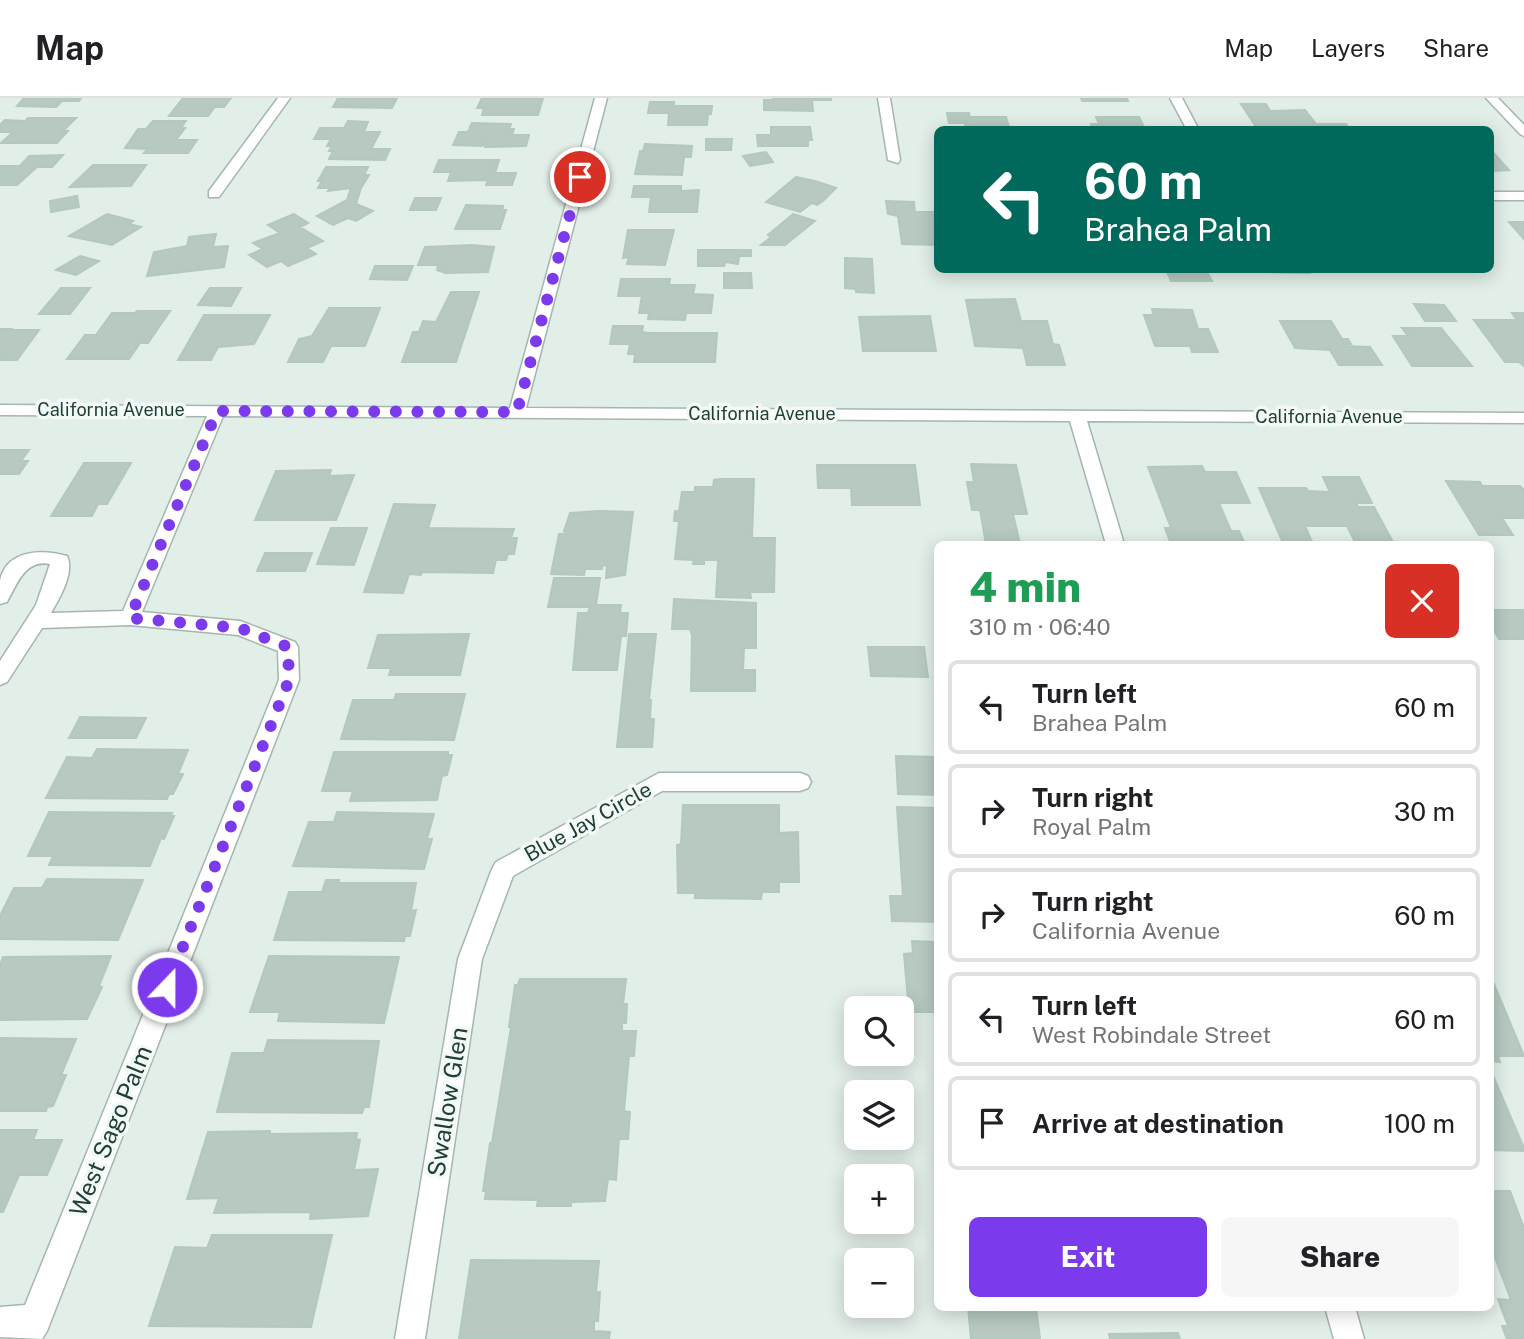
<!DOCTYPE html>
<html lang="en">
<head>
<meta charset="utf-8">
<style>
  :root { --surface:#fff; --page:#f6f6f6; --text:#202124; --muted:#757577; --line:#e0e0e0; --accent:#7c3aed }
  body { margin:0; font-family:"Public Sans",sans-serif; background:var(--page); color:var(--text); height:100vh; display:flex; flex-direction:column; font-size:26px; white-space:nowrap }
  * { box-sizing:border-box; margin:0 }
  p { font-size:23px; color:var(--muted) }
  .icon { flex:none; width:38px; height:38px; fill:none; stroke:currentColor; stroke-width:2; stroke-linecap:round; stroke-linejoin:round }
  .map { position:relative; flex:1; overflow:hidden }
  .side { position:absolute; left:934px; top:443px; width:560px; height:770px; display:flex; flex-direction:column; background:var(--surface); border-radius:10px; box-shadow:0 4px 18px #0003 }
  .side>* { flex:none }
  .hud { position:absolute; left:934px; top:28px; width:560px; height:147px; border-radius:10px; box-shadow:0 4px 18px #0003; background:#00695c; color:#fff; overflow:hidden }
  .tools { position:absolute; left:844px; top:898px; display:grid; gap:14px }
  .tools a { display:grid; place-items:center; width:70px; height:70px; border-radius:10px; background:var(--surface); box-shadow:0 4px 18px #0003; font-size:35px }
  .pin { position:absolute; display:grid; place-items:center; width:60px; height:60px; color:#fff; margin:-30px; border:4px solid #fff; border-radius:50%; box-shadow:0 2px 7px #0007 }
  .me { position:absolute; width:77px; margin:-38px; rotate:22deg; stroke-linejoin:round; filter:drop-shadow(0 0 5px #0008) }
  .turn { display:flex; align-items:center; gap:24px; height:147px; padding:0 35px; font-size:32px }
  .turn .icon { width:91px; height:91px; stroke-width:2.5 }
  .turn b { display:block; font-size:49px; line-height:60px }
  .round { display:grid; place-items:center; flex:none; width:74px; height:74px; border-radius:10px; background:var(--page) }
  .overview { display:flex; align-items:center; justify-content:space-between; height:119px; padding:0 35px }
  h1 { font-size:42px; font-weight:800; line-height:52px; color:#1e9e55 }
  .primary-button { display:flex; gap:14px; margin-top:auto; padding:14px 35px }
  .primary-button a { flex:1; height:80px; border-radius:10px; background:var(--accent); color:#fff; font-size:28px; font-weight:800; line-height:80px; text-align:center }
  .primary-button a+a { background:var(--page); color:var(--text) }
  ul { padding:0; list-style:none }
  li { display:flex; align-items:center; gap:21px; height:94px; margin:0 14px 10px; padding:0 21px; border:4px solid var(--line); border-radius:10px }
  li div { flex:1 }
  li b { display:block; font-size:26px }
  li em { font-style:normal }
  header { display:flex; align-items:center; gap:42px; box-sizing:border-box; height:98px; padding:0 35px; background:var(--surface); border-bottom:2px solid var(--line) }
  header strong { font-size:33px }
  nav { display:flex; gap:38px; margin-inline-start:auto; font-size:24px }
  .map>svg:first-child { display:block }
  .building { fill:#b7c9c1; stroke:#b3c8be; stroke-width:2 }
  .lines { fill:none; stroke-linecap:round; stroke-linejoin:round }
  .minor-casing { stroke:#a4b6af; stroke-width:3 }
  .minor { fill:#fff; fill-rule:evenodd }
  .route { stroke:#7c3aed; stroke-width:12; stroke-dasharray:0 21.6 }
  .labels { text-anchor:middle; stroke-width:7; stroke-linejoin:round; paint-order:stroke }
  .far-street-label { font-size:18px; fill:#204036; stroke:#f3faf6 }
  .street-label { font-size:21px; fill:#204036; stroke:#f3faf6 }
  .near-street-label { font-size:24px; fill:#204036; stroke:#f3faf6 }
</style>
</head>
<body>
<header>
<strong>Map</strong>
<nav><a>Map</a><a>Layers</a><a>Share</a></nav>
</header>
<div class="map">
<svg width="1524" height="1241" viewBox="0 0 1524 1241">
  <rect width="100%" height="100%" fill="#e2eee8"/>
  <path class="building" d="M24 0H81L79 3H62L56 9 17 8Z
    M183 0 190 1 231 0 224 9H209L214 10 208 18H169Z
    M338 0H397L392 10 333 9Z
    M482 0H543L538 17H482L484 10H477Z
    M773 0H831V2H812L813 13 764 12V2H773Z
    M1081 0H1127L1128 3H1082Z
    M650 4H674V8H712L711 16H708L707 27H668L669 15H648Z
    M1241 6H1266L1270 13 1305 12 1316 26H1346L1350 32H1258Z
    M947 15H969L970 19H1006L1010 32H966L965 25H949Z
    M1096 19H1139L1145 31 1093 32 1091 26H1099Z
    M28 20H76L63 33H68L57 45H1L13 34H0V27L5 22 25 23Z
    M153 23H186L181 30H185L176 42H197L188 55H144L148 51 125 50 138 31H146Z
    M348 23 368 24 364 34H380L371 51H390L385 62 329 61 333 53H329L332 48H327L331 41H314L320 30H344Z
    M472 25 511 26 509 31H514L512 37H529L526 48 485 49 486 45 482 48 453 47 459 34H468Z
    M771 29H810L812 42H808V48H758L757 37H771Z
    M706 41H732L731 52H706Z
    M645 46 692 48 691 59H684L682 77 635 76 640 53H643Z
    M1491 52 1509 72 1491 73Z
    M766 54 773 64 750 68 743 58Z
    M63 57 52 69H37L17 87H0V68H20L29 58Z
    M439 62H499L495 75H516L512 87H486L488 82 448 83 451 74H434Z
    M93 67H146L131 88 70 89Z
    M326 69H368L364 77H369L361 90 356 106 373 113 356 123 348 120 333 127 317 118 347 102 351 90 328 93 330 90H318L322 83H318Z
    M796 79 815 83 836 90 823 103 817 107 812 105 800 114 766 104Z
    M634 88H681V93L699 92 697 114H649L651 99H632Z
    M77 98 79 109 51 114 50 103Z
    M415 100H441L436 112H410Z
    M886 103 914 104 915 114H938V147L902 146 898 118 888 116Z
    M466 107 503 108 502 112H506L500 131H455Z
    M107 116 133 123 129 126 141 129 112 147 69 138Z
    M294 116 308 125 300 129 323 143 307 150 316 156 288 168 281 163 267 169 249 157 263 151 253 145 280 135 268 127Z
    M793 116 815 123 785 147H761L771 139 768 137Z
    M1509 124H1524V141Z
    M628 132H674L665 167 627 166 629 159 623 160Z
    M216 136 213 149 228 148 224 169 147 178 154 154 187 148 189 139Z
    M472 147 494 149 488 174 446 175 437 172 438 167H442H418L425 149Z
    M698 152H751V158H739L738 166 726 164 724 168H698Z
    M80 158 99 163 76 177 56 172Z
    M845 160 872 161 874 195 856 194V191L845 190Z
    M375 168H413L407 182 370 181Z
    M1166 172H1206L1212 183H1171Z
    M1259 172H1307L1309 175 1260 174Z
    M724 175H751L752 190H724Z
    M621 181H670L669 187H695L693 196 713 197 711 215H686L685 222 648 221 649 215H639L642 198H618Z
    M61 190H90L70 216H39Z
    M210 190H241L231 208 198 207Z
    M451 194H479L456 264H402L413 234H419L423 223 436 224Z
    M1015 201 1021 223H1047L1053 246 1059 247 1065 267H1027L1023 250 975 248 966 202Z
    M1414 206 1444 207 1456 223H1425Z
    M329 210H380L365 248H331L323 264H288L299 241 312 238Z
    M1152 211 1192 212 1198 231H1208L1218 254H1192L1190 248H1155L1144 217H1154Z
    M137 213H170L148 245H140L129 261H67L85 237H96L112 215H135Z
    M1512 215H1524V268L1519 264H1505L1474 222H1517Z
    M204 217H270L254 246 218 249 211 262H178Z
    M930 218 936 253H863L859 219Z
    M1280 223H1331L1342 241H1348L1351 246H1344L1346 248 1370 249 1382 267H1339L1330 252 1295 250Z
    M613 228H643L642 234 649 235H717L715 264H634L635 256H628L630 246H610Z
    M1402 230H1441L1472 268H1412L1393 238H1408Z
    M0 231H11L10 232H39L17 262H0Z
    M0 352H29L21 363H28L19 376H0Z
    M84 365H131L107 406H98L92 418H51Z
    M971 366 1016 367 1027 416H1013L1020 446H986L980 412H972L967 384H974Z
    M817 367H915L920 407H852L851 390H818Z
    M1202 368 1205 374H1236L1250 405H1219L1231 433H1239L1245 446H1171L1165 430H1171L1148 369Z
    M331 372 329 378 354 377 336 422H255L276 373Z
    M1323 379H1359L1372 405H1356L1358 409H1374L1394 446H1356L1347 428H1305L1313 446 1283 445 1259 390H1306L1308 393 1330 394Z
    M721 381H754L752 440H775L774 494H750L751 500 716 499 718 462H704V466H693L694 462 675 461 679 423H674L675 413H679L682 394H695V389H713L714 382Z
    M1446 383 1480 384 1482 388H1520L1524 392V420H1502L1513 437H1479Z
    M394 406 435 407 428 430 514 431 511 440H517L514 456H508L506 462H496L493 475 422 474 421 477 409 476 403 495 364 494Z
    M600 413 633 414 625 477 606 480 607 467 602 468V471H585L584 477 551 476 559 436H567L564 433 570 415Z
    M331 430H367L354 467 317 466Z
    M265 455H312L305 473H257Z
    M554 480H600L596 507H621L620 515H628L626 538H621L617 572H573L578 515H588L590 509H548Z
    M674 501 756 505V550H744L743 572H755V593H691L692 537 690 531H672Z
    M1491 512H1524V541H1499L1491 527Z
    M469 536 460 577H389L391 570H368L378 537Z
    M629 536H656L649 602H651L650 621H654L652 649H617Z
    M868 549H924L928 579 871 578Z
    M396 596H465L454 642 341 641 353 602H394Z
    M80 619 146 620 136 640H69Z
    M97 651 188 652 178 676H183L173 696H169L167 701 46 700 67 659 92 660Z
    M334 654H448V657H452L447 677 442 678 437 702 350 703 353 693H322Z
    M896 658 938 659V697L898 696Z
    M683 707H779V735L798 734 799 784H779V794H762L761 801 695 800V795H678L677 747 681 746Z
    M897 709 938 710V824L892 823 890 798H903Z
    M49 714 172 715 170 718H174L164 741 161 740 150 768 49 767 53 758H28Z
    M337 714 434 716 427 741H432L424 771 293 768 309 724H334Z
    M47 781 143 782 118 842 0 841V818L14 790H42Z
    M326 782H339L338 785H416L411 813 416 812 410 838H405L404 843 274 842 289 794H322Z
    M912 843 938 844V914H909L904 856 913 855Z
    M111 858 99 888 102 889 87 921 0 922V867L3 859Z
    M269 858 399 859 384 925 278 923 280 914H250Z
    M520 881H626L623 906H627L626 925H622V933H636L634 958H629L624 1013 630 1014 628 1041H619L616 1082 608 1081 605 1103 571 1104V1108H537L538 1102 485 1101 486 1093H483L490 1045H492L511 929H509L515 887H518Z
    M1491 886H1494L1524 958H1498L1500 964 1491 963Z
    M0 940 76 941 61 977H66L53 1008 47 1009 46 1013H0Z
    M268 942 379 943 369 1009H364L362 1015 217 1014 232 955H264Z
    M1491 973 1524 1050V1053L1491 1052Z
    M0 1032H37L33 1042H62L47 1077H19L3 1114H0Z
    M270 1033V1036L357 1035 356 1041 360 1042 354 1072 378 1071 368 1118 310 1121 311 1114 214 1115 219 1100 187 1101 208 1034Z
    M1491 1093H1510L1524 1130V1241H1507L1502 1228H1508L1498 1201 1511 1202 1494 1157 1491 1156Z
    M212 1137H332L311 1229 149 1228 175 1149 207 1150Z
    M471 1162 599 1163 596 1194H600L598 1223H594V1233L610 1234 609 1241H459Z
    M968 1209H1036L1040 1241H971Z
    M1178 1235 1180 1241H1110L1109 1236Z"/>
  <g class="lines">
    <defs>
      <path id="minor" d="M278 0H290L219 99H209V93Z
        M595 0H607L526 310 1524 315V325L1087 323 1124 446H1106L1070 323 223 318 142 514 240 523 295 544 298 549 299 582 47 1233 42 1241 0 1239V1209L25 1207 279 582 278 553 238 537 130 527 42 530 7 584 0 587V563L36 507 50 466C25 461 17 486 7 504L0 506C0 499 0 490 0 483 6 451 43 451 67 458 75 475 59 501 51 515L123 513 207 318 0 317V307L510 310Z
        M878 0H890L900 62 898 65 888 62Z
        M1170 0H1182L1199 32H1187Z
        M1486 0H1498L1524 27V38L1520 36Z
        M1491 94H1524V102H1491Z
        M659 675H800L808 678 811 684 808 690 800 693H662L513 778 482 861 425 1241H395L458 861 492 771 496 764Z
        M1325 1209H1355L1364 1241H1334Z"/>
    </defs>
    <use href="#minor" class="minor-casing"/>
    <use href="#minor" class="minor"/>
  </g>
  <g class="lines">
    <path class="route" d="M167 889 289 582 288 549 240 530 130 520 217 313 517 314 580 79"/>
  </g>
  <g class="labels">
    <g class="far-street-label">
      <text x="111" y="318">California Avenue</text>
      <text x="762" y="322">California Avenue</text>
      <text x="1329" y="325">California Avenue</text>
    </g>
    <g class="street-label">
      <text transform="translate(588 724) rotate(-29)" y="7">Blue Jay Circle</text>
    </g>
    <g class="near-street-label">
      <text transform="translate(448 1004) rotate(-81)" y="8">Swallow Glen</text>
      <text transform="translate(111 1033) rotate(-68)" y="8">West Sago Palm</text>
    </g>
  </g>
</svg>
<div class="tools">
<a><svg class="icon" aria-label="search" viewBox="0 0 24 24"><circle cx="10" cy="10" r="6"/><path d="M15 15l6 6"/></svg></a>
<a><svg class="icon" aria-label="layers" viewBox="0 0 24 24"><path d="M12 4l9 5-9 5-9-5zM3 14l9 5 9-5"/></svg></a>
<a>+</a>
<a>−</a>
</div>
<div class="pin" style="left:580px;top:79px;background:#d93025"><svg class="icon" aria-label="arrive" viewBox="0 0 24 24"><path d="M6 21V4h12l-3 4 3 4H6"/></svg></div>
<svg class="me" style="left:167px;top:889px" viewBox="-20 -20 40 40"><circle r="17" fill="#7c3aed" stroke="#fff" stroke-width="3"/><path d="M0-11L8 9 0 5-8 9z" fill="#fff"/></svg>
<div class="hud">
<div class="turn"><svg class="icon" aria-label="left" viewBox="0 0 24 24"><path d="M17 20v-9H6M10 6l-5 5 5 5"/></svg><div><b>60 m</b>Brahea Palm</div></div>
</div>
<section class="side">
<div class="overview"><div><h1>4 min</h1><p>310 m · 06:40</p></div><a class="round" style="background:#d93025;color:#fff"><svg class="icon" aria-label="close" viewBox="0 0 24 24"><path d="M6 6l12 12M18 6L6 18"/></svg></a></div>
<ul>
<li><svg class="icon" aria-label="left" viewBox="0 0 24 24"><path d="M17 20v-9H6M10 6l-5 5 5 5"/></svg><div><b>Turn left</b><p>Brahea Palm</p></div><em>60 m</em></li>
<li><svg class="icon" aria-label="right" viewBox="0 0 24 24"><path d="M7 20v-9h11M14 6l5 5-5 5"/></svg><div><b>Turn right</b><p>Royal Palm</p></div><em>30 m</em></li>
<li><svg class="icon" aria-label="right" viewBox="0 0 24 24"><path d="M7 20v-9h11M14 6l5 5-5 5"/></svg><div><b>Turn right</b><p>California Avenue</p></div><em>60 m</em></li>
<li><svg class="icon" aria-label="left" viewBox="0 0 24 24"><path d="M17 20v-9H6M10 6l-5 5 5 5"/></svg><div><b>Turn left</b><p>West Robindale Street</p></div><em>60 m</em></li>
<li><svg class="icon" aria-label="arrive" viewBox="0 0 24 24"><path d="M6 21V4h12l-3 4 3 4H6"/></svg><div><b>Arrive at destination</b></div><em>100 m</em></li>
</ul>
<div class="primary-button"><a>Exit</a><a>Share</a></div>
</section>
</div>
</body>
</html>
